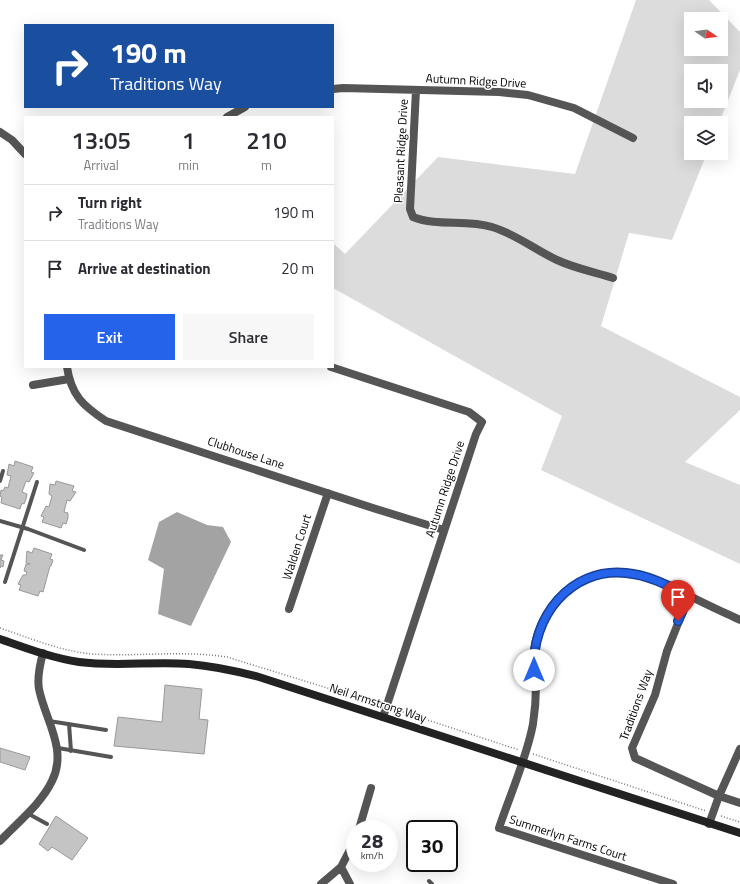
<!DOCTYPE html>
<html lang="en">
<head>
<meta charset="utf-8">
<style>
  :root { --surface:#fff; --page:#f7f7f7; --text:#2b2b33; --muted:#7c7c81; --line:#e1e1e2; --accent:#2563eb }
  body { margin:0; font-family:"Titillium Web",sans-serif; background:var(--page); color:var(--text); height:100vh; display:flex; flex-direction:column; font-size:15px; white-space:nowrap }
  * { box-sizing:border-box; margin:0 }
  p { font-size:13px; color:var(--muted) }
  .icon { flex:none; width:22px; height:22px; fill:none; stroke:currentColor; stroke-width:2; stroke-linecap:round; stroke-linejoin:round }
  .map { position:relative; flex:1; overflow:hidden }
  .side { position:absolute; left:24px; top:116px; width:310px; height:252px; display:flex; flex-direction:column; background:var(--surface); border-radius:0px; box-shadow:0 4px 16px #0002 }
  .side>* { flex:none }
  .banner { position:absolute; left:24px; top:24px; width:310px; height:84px; border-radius:0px; box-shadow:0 4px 16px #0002; background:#1a4fa0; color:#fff; overflow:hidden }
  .needle { width:26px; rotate:103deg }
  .tools { position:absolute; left:684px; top:12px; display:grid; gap:8px }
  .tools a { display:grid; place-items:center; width:44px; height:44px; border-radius:0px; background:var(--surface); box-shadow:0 4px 16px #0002; font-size:20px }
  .speed { position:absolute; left:346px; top:820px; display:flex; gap:8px; font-size:20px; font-weight:700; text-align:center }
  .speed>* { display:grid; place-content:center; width:52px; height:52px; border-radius:50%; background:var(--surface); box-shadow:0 4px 16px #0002; line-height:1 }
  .speed small { font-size:10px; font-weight:400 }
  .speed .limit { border:2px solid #111; border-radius:6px; background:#fff; color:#111 }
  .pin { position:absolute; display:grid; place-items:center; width:34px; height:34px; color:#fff; margin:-41px -17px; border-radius:50% 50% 50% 0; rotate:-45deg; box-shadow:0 0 4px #0007 }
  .pin .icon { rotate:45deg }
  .me { position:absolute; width:44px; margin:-22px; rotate:0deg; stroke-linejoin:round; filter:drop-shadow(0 0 3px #0008) }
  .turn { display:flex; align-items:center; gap:14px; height:84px; padding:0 20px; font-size:18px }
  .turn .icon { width:52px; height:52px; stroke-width:2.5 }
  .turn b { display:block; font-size:28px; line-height:34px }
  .eta { display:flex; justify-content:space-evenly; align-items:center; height:68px; text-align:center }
  .eta b { font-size:24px; font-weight:600; line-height:28px }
  .button { display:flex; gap:8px; margin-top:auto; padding:8px 20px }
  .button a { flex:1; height:46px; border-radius:0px; background:var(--accent); color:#fff; font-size:16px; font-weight:600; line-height:46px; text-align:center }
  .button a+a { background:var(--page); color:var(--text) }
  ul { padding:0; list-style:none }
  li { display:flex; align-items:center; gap:12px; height:56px; padding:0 20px; border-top:1px solid var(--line) }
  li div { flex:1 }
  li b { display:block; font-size:15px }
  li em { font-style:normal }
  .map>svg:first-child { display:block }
  .green { fill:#dcdcdc; fill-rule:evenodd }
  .water { fill:#a3a3a3 }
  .building { fill:#c4c4c4; stroke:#999 }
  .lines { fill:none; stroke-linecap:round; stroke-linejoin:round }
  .path { stroke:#777; stroke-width:1.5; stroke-dasharray:1 2; stroke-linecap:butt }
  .lane { stroke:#555; stroke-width:4 }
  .street { stroke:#555; stroke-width:8 }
  .secondary { stroke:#222; stroke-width:8 }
  .route-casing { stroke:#184099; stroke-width:10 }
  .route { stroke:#2563eb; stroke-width:7 }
  .labels { text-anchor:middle; stroke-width:3; stroke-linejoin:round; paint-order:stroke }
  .street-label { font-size:12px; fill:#000; stroke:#fff }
</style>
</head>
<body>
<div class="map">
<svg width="740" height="884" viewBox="0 0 740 884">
  <rect width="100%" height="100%" fill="#fff"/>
  <path class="green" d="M636 0H709L740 32V70L719 123H691V153H707L672 240 629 233 601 326 740 397V410L685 462 740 485V564L541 470 562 416 333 288V243L345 254 438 157 575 174ZM691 19H721V49H691ZM691 71H721V101H691Z"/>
  <path class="water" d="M177 512 207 525 223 527 231 542 191 626 158 614 164 569 148 560 159 522Z"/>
  <path class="building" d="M15 461 33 467 31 472 34 473 29 482 26 481 22 492 27 494 26 499 24 504 22 503 20 509 1 503 2 497 0 496 1 490 3 491 5 487 8 488 11 476 7 475 9 464 14 466Z
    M56 481 74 486 72 491 76 492 70 501 67 500 64 512 68 513V518L66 524 63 523 61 528 42 522 44 517 41 516 46 506 49 507 52 496 49 494 50 484 55 485Z
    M34 548 52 554 50 559 53 560 51 566H50L43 592 40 591 38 596 19 590 21 585 18 584 23 575H26L27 572 24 571 26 564H30L26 563 27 551 32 553Z
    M0 555H3L1 560 4 561 3 567 1 566 0 568Z
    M165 685 202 689 199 719 208 720 204 754 114 746 118 717 162 722Z
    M0 748 30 757 25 770 0 762Z
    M56 816 88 838 72 860 52 847 48 851 39 844Z"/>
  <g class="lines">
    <path class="path" d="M0 628C30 638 60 651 92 654 138 657 179 650 227 657L379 704
      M394 709 519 750
      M533 754 706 811
      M721 816 740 822"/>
    <path class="lane" d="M0 481 3 471
      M0 521 28 529 84 550
      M5 582 37 482
      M49 721 106 730
      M69 724 71 751
      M58 748 111 757
      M27 813 47 824
      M429 881 432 884"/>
    <path class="street" d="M333 89 343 88 499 92 528 95 574 108 633 138
      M416 90 410 209 413 217C438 227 466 219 492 227 516 234 535 250 557 260 574 268 594 272 613 278
      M227 117 245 107
      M0 132 12 140 25 154
      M67 367C71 395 83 406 106 421L376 509 444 530
      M331 367 469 412 482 422 476 434 383 717
      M33 385 69 379
      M689 596 667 651 655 695 632 748 635 758 719 796 740 749
      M289 609 328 493
      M709 824 719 796 740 803
      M359 829 371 788
      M0 841C18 822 41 804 52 781 68 749 45 720 39 689 37 678 40 664 43 653
      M341 867 350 884
      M321 884 341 867 355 840
      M673 884 499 828C510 795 527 757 533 724 535 711 536 698 536 685 535 669 532 656 536 640 541 620 550 607 564 594 605 557 645 574 688 595 705 604 723 612 740 620"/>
    <path class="secondary" d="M0 639C26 648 52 658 79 662 116 667 153 661 189 664 213 666 236 671 259 677L740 833"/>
  </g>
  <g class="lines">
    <defs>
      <path id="route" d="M534 670C531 618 570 567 626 573 649 575 669 586 689 596L678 621"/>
    </defs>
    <use href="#route" class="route-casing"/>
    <use href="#route" class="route"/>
  </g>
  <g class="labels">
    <g class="street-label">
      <text transform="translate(476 81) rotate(3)" y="4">Autumn Ridge Drive</text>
      <text transform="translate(401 151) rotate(-87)" y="4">Pleasant Ridge Drive</text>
      <text transform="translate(246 453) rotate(18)" y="4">Clubhouse Lane</text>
      <text transform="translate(445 489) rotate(-72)" y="4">Autumn Ridge Drive</text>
      <text transform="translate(297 547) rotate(-72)" y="4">Walden Court</text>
      <text transform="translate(378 703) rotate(18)" y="4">Neil Armstrong Way</text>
      <text transform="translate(636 705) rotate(-70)" y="4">Traditions Way</text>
      <text transform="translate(568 838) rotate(18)" y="4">Summerlyn Farms Court</text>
    </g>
  </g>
</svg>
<div class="tools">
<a><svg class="needle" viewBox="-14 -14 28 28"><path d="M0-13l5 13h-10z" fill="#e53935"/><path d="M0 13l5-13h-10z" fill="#7c7c81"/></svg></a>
<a><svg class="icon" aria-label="sound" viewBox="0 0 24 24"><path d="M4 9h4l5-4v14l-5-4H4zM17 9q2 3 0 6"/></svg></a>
<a><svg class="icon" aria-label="layers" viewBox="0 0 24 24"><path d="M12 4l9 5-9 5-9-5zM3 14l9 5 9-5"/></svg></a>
</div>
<div class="speed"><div>28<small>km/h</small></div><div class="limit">30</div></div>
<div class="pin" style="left:678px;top:621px;background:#d93025"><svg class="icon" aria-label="arrive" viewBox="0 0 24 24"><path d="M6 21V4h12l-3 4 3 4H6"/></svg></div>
<svg class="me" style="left:534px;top:670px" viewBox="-20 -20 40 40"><circle r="19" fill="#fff"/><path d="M0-13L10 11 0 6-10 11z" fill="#2563eb"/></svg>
<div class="banner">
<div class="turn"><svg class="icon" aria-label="right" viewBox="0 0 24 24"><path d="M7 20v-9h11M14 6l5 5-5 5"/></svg><div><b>190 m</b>Traditions Way</div></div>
</div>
<section class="side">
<div class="eta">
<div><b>13:05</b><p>Arrival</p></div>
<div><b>1</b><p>min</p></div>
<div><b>210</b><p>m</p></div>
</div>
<ul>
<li><svg class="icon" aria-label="right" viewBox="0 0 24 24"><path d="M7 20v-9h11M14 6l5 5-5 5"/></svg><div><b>Turn right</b><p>Traditions Way</p></div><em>190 m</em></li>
<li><svg class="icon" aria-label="arrive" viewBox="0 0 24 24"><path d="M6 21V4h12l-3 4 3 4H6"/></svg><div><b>Arrive at destination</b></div><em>20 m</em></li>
</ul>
<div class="button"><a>Exit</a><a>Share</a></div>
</section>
</div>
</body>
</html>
